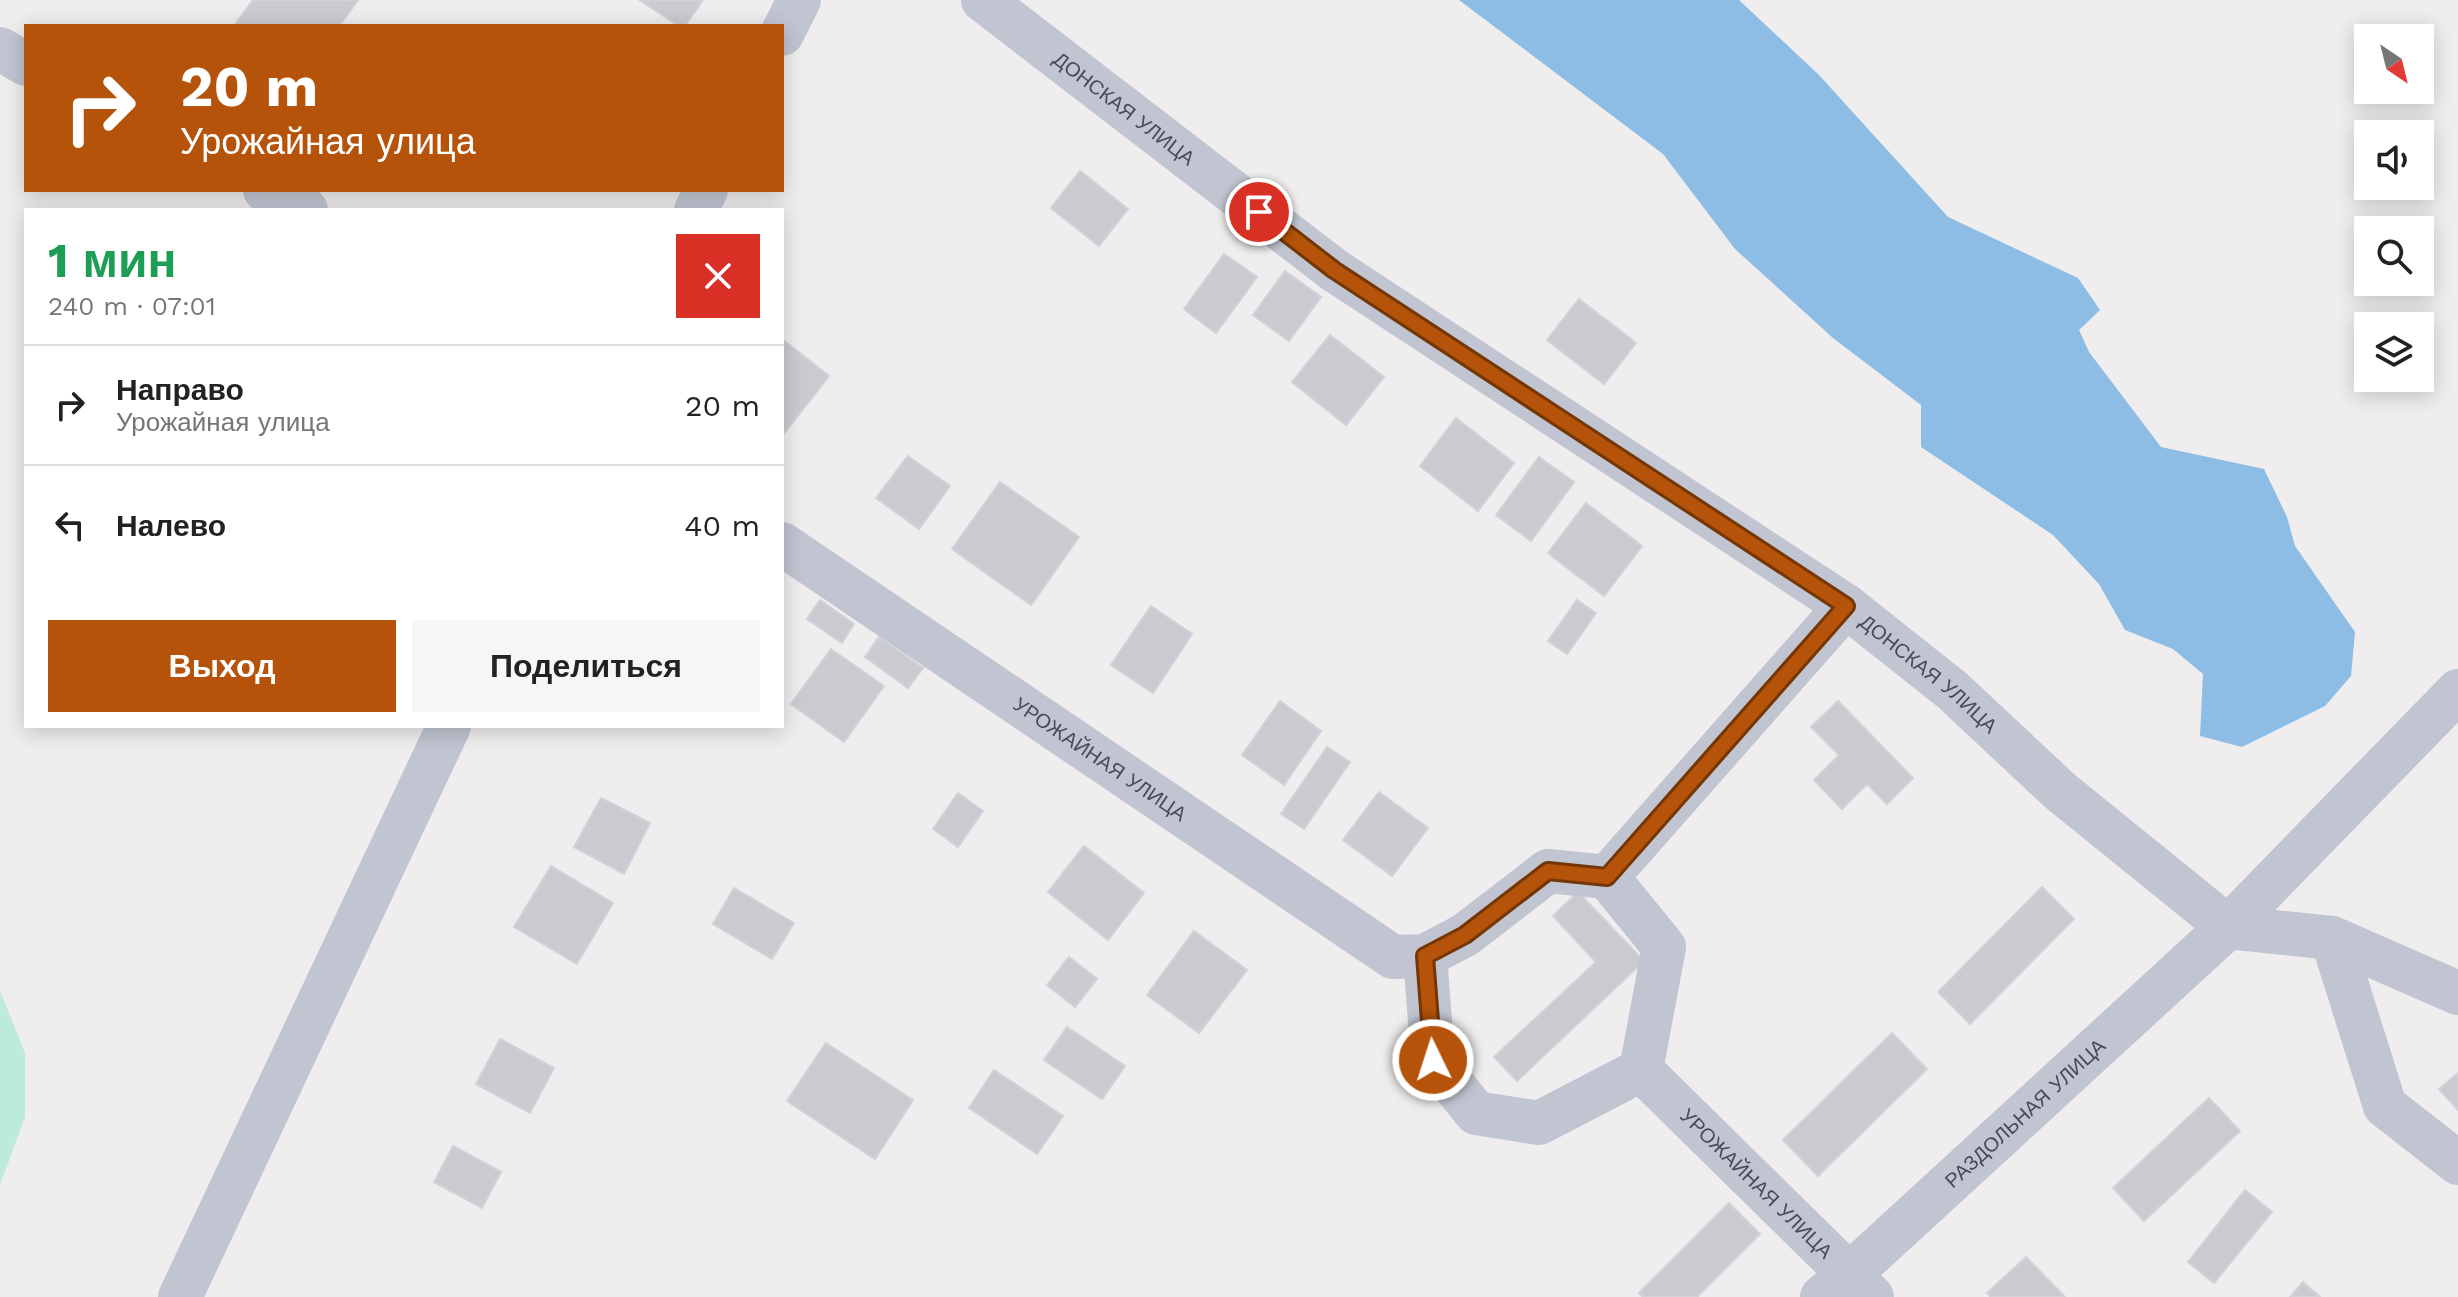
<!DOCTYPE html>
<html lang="ru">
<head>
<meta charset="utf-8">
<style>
  :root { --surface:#fff; --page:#f6f6f6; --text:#222; --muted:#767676; --line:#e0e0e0; --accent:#b45309 }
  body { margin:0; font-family:"Work Sans",sans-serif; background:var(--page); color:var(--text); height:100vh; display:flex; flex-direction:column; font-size:30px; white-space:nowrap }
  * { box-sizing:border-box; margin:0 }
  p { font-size:26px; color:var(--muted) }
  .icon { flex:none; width:44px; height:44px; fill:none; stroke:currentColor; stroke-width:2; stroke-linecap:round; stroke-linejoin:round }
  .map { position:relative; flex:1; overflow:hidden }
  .drawer { position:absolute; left:24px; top:208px; width:760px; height:520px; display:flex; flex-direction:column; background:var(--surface); border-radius:0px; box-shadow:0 4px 20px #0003 }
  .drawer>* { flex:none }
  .guide { position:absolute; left:24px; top:24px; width:760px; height:168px; border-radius:0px; box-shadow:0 4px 20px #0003; background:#b45309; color:#fff; overflow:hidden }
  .needle { width:52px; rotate:145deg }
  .buttons { position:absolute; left:2354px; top:24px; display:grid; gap:16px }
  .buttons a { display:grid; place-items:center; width:80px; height:80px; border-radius:0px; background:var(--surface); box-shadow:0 4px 20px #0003; font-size:40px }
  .pin { position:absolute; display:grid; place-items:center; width:68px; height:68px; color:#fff; margin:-34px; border:4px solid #fff; border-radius:50%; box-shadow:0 2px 8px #0007 }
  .me { position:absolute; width:88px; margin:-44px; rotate:356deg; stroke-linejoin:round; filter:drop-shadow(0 0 6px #0008) }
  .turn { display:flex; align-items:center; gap:28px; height:168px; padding:0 24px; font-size:36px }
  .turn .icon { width:104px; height:104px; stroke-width:2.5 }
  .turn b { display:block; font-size:56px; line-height:68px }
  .round { display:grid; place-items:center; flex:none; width:84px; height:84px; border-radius:0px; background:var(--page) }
  .summary { display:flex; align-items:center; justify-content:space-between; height:136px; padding:0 24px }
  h1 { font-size:48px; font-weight:700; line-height:60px; color:#1e9e55 }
  .cta { display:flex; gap:16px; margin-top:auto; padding:16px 24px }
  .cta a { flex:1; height:92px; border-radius:0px; background:var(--accent); color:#fff; font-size:32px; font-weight:700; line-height:92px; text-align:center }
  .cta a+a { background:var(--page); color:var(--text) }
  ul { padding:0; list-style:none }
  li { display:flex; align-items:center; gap:24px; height:120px; padding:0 24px; border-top:2px solid var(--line) }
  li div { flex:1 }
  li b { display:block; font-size:30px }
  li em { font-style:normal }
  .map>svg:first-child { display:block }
  .green { fill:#bdebda }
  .water { fill:#8dbce5 }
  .building { fill:#cacbd1; stroke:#d1d1d8; stroke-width:2 }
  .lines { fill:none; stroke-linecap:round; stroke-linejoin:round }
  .minor { stroke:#c1c5d1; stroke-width:44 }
  .route-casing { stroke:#753606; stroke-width:20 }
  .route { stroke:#b45309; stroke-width:14 }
  .labels { text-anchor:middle; stroke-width:8; stroke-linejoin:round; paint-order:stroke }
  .street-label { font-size:20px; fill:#464b59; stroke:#fff }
</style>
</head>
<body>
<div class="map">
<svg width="2458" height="1297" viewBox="0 0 2458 1297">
  <rect width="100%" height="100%" fill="#efeded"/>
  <path class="green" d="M0 991 25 1053V1117L0 1185Z"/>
  <path class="water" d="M1459 0H1739L1819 75 1948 217 2078 278 2100 310 2079 330 2089 352 2161 447 2264 469 2287 517 2295 546 2355 632 2351 676 2325 706 2242 747 2200 736 2203 674 2173 649 2125 630 2099 584 2053 535 1921 447V405L1833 338 1735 249 1663 154Z"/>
  <path class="building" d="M253 0H358L339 26H234Z
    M703 0 685 26H679L641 1Z
    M1080 171 1128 209 1099 246 1051 208Z
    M1224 254 1257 277 1216 333 1184 309Z
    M1285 271 1321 297 1289 341 1253 315Z
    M1579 299 1636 343 1604 384 1547 340Z
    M1330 335 1384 377 1346 425 1292 382Z
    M782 339 829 376 782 436Z
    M1456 418 1514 463 1478 511 1420 466Z
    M908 456 950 486 919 529 876 498Z
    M1539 457 1574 482 1531 541 1496 515Z
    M1000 482 1079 537 1031 605 952 549Z
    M1586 503 1642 546 1604 596 1548 553Z
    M820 600 854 624 842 643 807 619Z
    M1577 600 1596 613 1567 654 1548 641Z
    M1151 606 1192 634 1153 693 1111 665Z
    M879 637 923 668 908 688 865 657Z
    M831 649 884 686 844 742 791 704Z
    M1280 701 1321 731 1284 785 1242 755Z
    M1838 701 1913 778 1887 804 1867 784 1842 809 1814 780 1839 755 1811 727Z
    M1327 747 1350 762 1304 829 1281 814Z
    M1379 792 1428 828 1392 876 1343 840Z
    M958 793 983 811 958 847 933 829Z
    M601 798 650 823 624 874 574 847Z
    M1084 846 1144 893 1108 940 1048 892Z
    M551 866 613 903 577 964 514 927Z
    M2042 887 2074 919 1970 1024 1938 992Z
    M734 888 794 923 772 959 713 924Z
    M1578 892 1644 961 1517 1081 1494 1057 1596 962 1553 916Z
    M1194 931 1247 970 1199 1033 1147 995Z
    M1069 957 1097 979 1075 1007 1047 985Z
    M1067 1027 1125 1066 1102 1099 1044 1060Z
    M1892 1033 1927 1069 1818 1176 1783 1140Z
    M500 1039 554 1068 530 1113 476 1084Z
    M826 1043 913 1100 875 1159 787 1101Z
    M994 1070 1063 1116 1037 1154 969 1108Z
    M2458 1073V1110L2439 1089Z
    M2209 1098 2240 1131 2144 1221 2113 1188Z
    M453 1146 501 1172 482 1208 434 1182Z
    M2245 1190 2272 1212 2214 1283 2188 1262Z
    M1729 1203 1760 1234 1697 1297H1643L1639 1293Z
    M2026 1257 2065 1297H1991L1987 1293Z
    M2303 1282 2320 1297H2290Z"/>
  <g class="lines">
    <g class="minor">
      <path id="s1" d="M983 0 1334 270 1846 606 1952 690 2060 791 2228 927 2332 938 2458 993"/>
      <path d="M782 34 799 0"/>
      <path d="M0 49 26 64"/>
      <path d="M265 190 306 210"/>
      <path d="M696 210 706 190"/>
      <path id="s2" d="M782 544 1393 957 1425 956 1465 935 1548 871 1607 877 1664 947 1641 1070 1872 1297"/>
      <path d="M1607 877 1846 606"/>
      <path d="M2332 938 2385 1106 2458 1163"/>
      <path d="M1425 956 1433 1060 1476 1113 1539 1123 1641 1070"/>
      <path d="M180 1297 449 726"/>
      <path id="s3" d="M1822 1297 1850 1274 2228 927 2458 691"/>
    </g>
  </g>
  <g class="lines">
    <defs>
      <path id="route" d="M1259 212 1334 270 1846 606 1607 877 1548 871 1465 935 1425 956 1433 1060"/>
    </defs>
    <use href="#route" class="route-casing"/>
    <use href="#route" class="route"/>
  </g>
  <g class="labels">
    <g class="street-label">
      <text dy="7" stroke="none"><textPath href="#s1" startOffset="178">ДОНСКАЯ УЛИЦА</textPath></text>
      <text dy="7" stroke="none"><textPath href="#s1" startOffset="1162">ДОНСКАЯ УЛИЦА</textPath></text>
      <text dy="7" stroke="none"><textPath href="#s2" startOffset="384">УРОЖАЙНАЯ УЛИЦА</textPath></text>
      <text dy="7" stroke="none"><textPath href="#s3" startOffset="274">РАЗДОЛЬНАЯ УЛИЦА</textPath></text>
      <text dy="7" stroke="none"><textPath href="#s2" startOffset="1356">УРОЖАЙНАЯ УЛИЦА</textPath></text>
    </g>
  </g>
</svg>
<div class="buttons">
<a><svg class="needle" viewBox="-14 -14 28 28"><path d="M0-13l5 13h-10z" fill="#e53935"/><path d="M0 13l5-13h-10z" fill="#767676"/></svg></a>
<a><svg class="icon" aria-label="sound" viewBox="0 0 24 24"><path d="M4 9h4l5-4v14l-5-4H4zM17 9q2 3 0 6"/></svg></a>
<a><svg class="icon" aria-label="search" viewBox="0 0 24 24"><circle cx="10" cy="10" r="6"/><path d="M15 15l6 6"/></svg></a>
<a><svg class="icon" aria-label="layers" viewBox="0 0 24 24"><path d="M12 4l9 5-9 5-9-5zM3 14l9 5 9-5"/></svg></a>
</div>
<div class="pin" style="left:1259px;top:212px;background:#d93025"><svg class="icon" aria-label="arrive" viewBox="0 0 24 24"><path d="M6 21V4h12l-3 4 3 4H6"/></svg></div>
<svg class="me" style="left:1433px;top:1060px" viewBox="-20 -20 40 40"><circle r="17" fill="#b45309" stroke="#fff" stroke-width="3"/><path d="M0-11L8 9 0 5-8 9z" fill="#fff"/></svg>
<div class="guide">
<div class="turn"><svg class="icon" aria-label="right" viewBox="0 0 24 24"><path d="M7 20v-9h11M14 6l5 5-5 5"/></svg><div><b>20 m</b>Урожайная улица</div></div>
</div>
<section class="drawer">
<div class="summary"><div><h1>1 мин</h1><p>240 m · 07:01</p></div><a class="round" style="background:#d93025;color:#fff"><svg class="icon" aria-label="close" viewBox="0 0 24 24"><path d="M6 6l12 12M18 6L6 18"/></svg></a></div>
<ul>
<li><svg class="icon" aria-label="right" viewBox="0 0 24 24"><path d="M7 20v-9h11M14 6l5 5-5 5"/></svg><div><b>Направо</b><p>Урожайная улица</p></div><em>20 m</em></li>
<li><svg class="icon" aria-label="left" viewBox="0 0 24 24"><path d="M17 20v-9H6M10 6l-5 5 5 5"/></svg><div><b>Налево</b></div><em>40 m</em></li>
</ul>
<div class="cta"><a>Выход</a><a>Поделиться</a></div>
</section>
</div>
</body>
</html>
